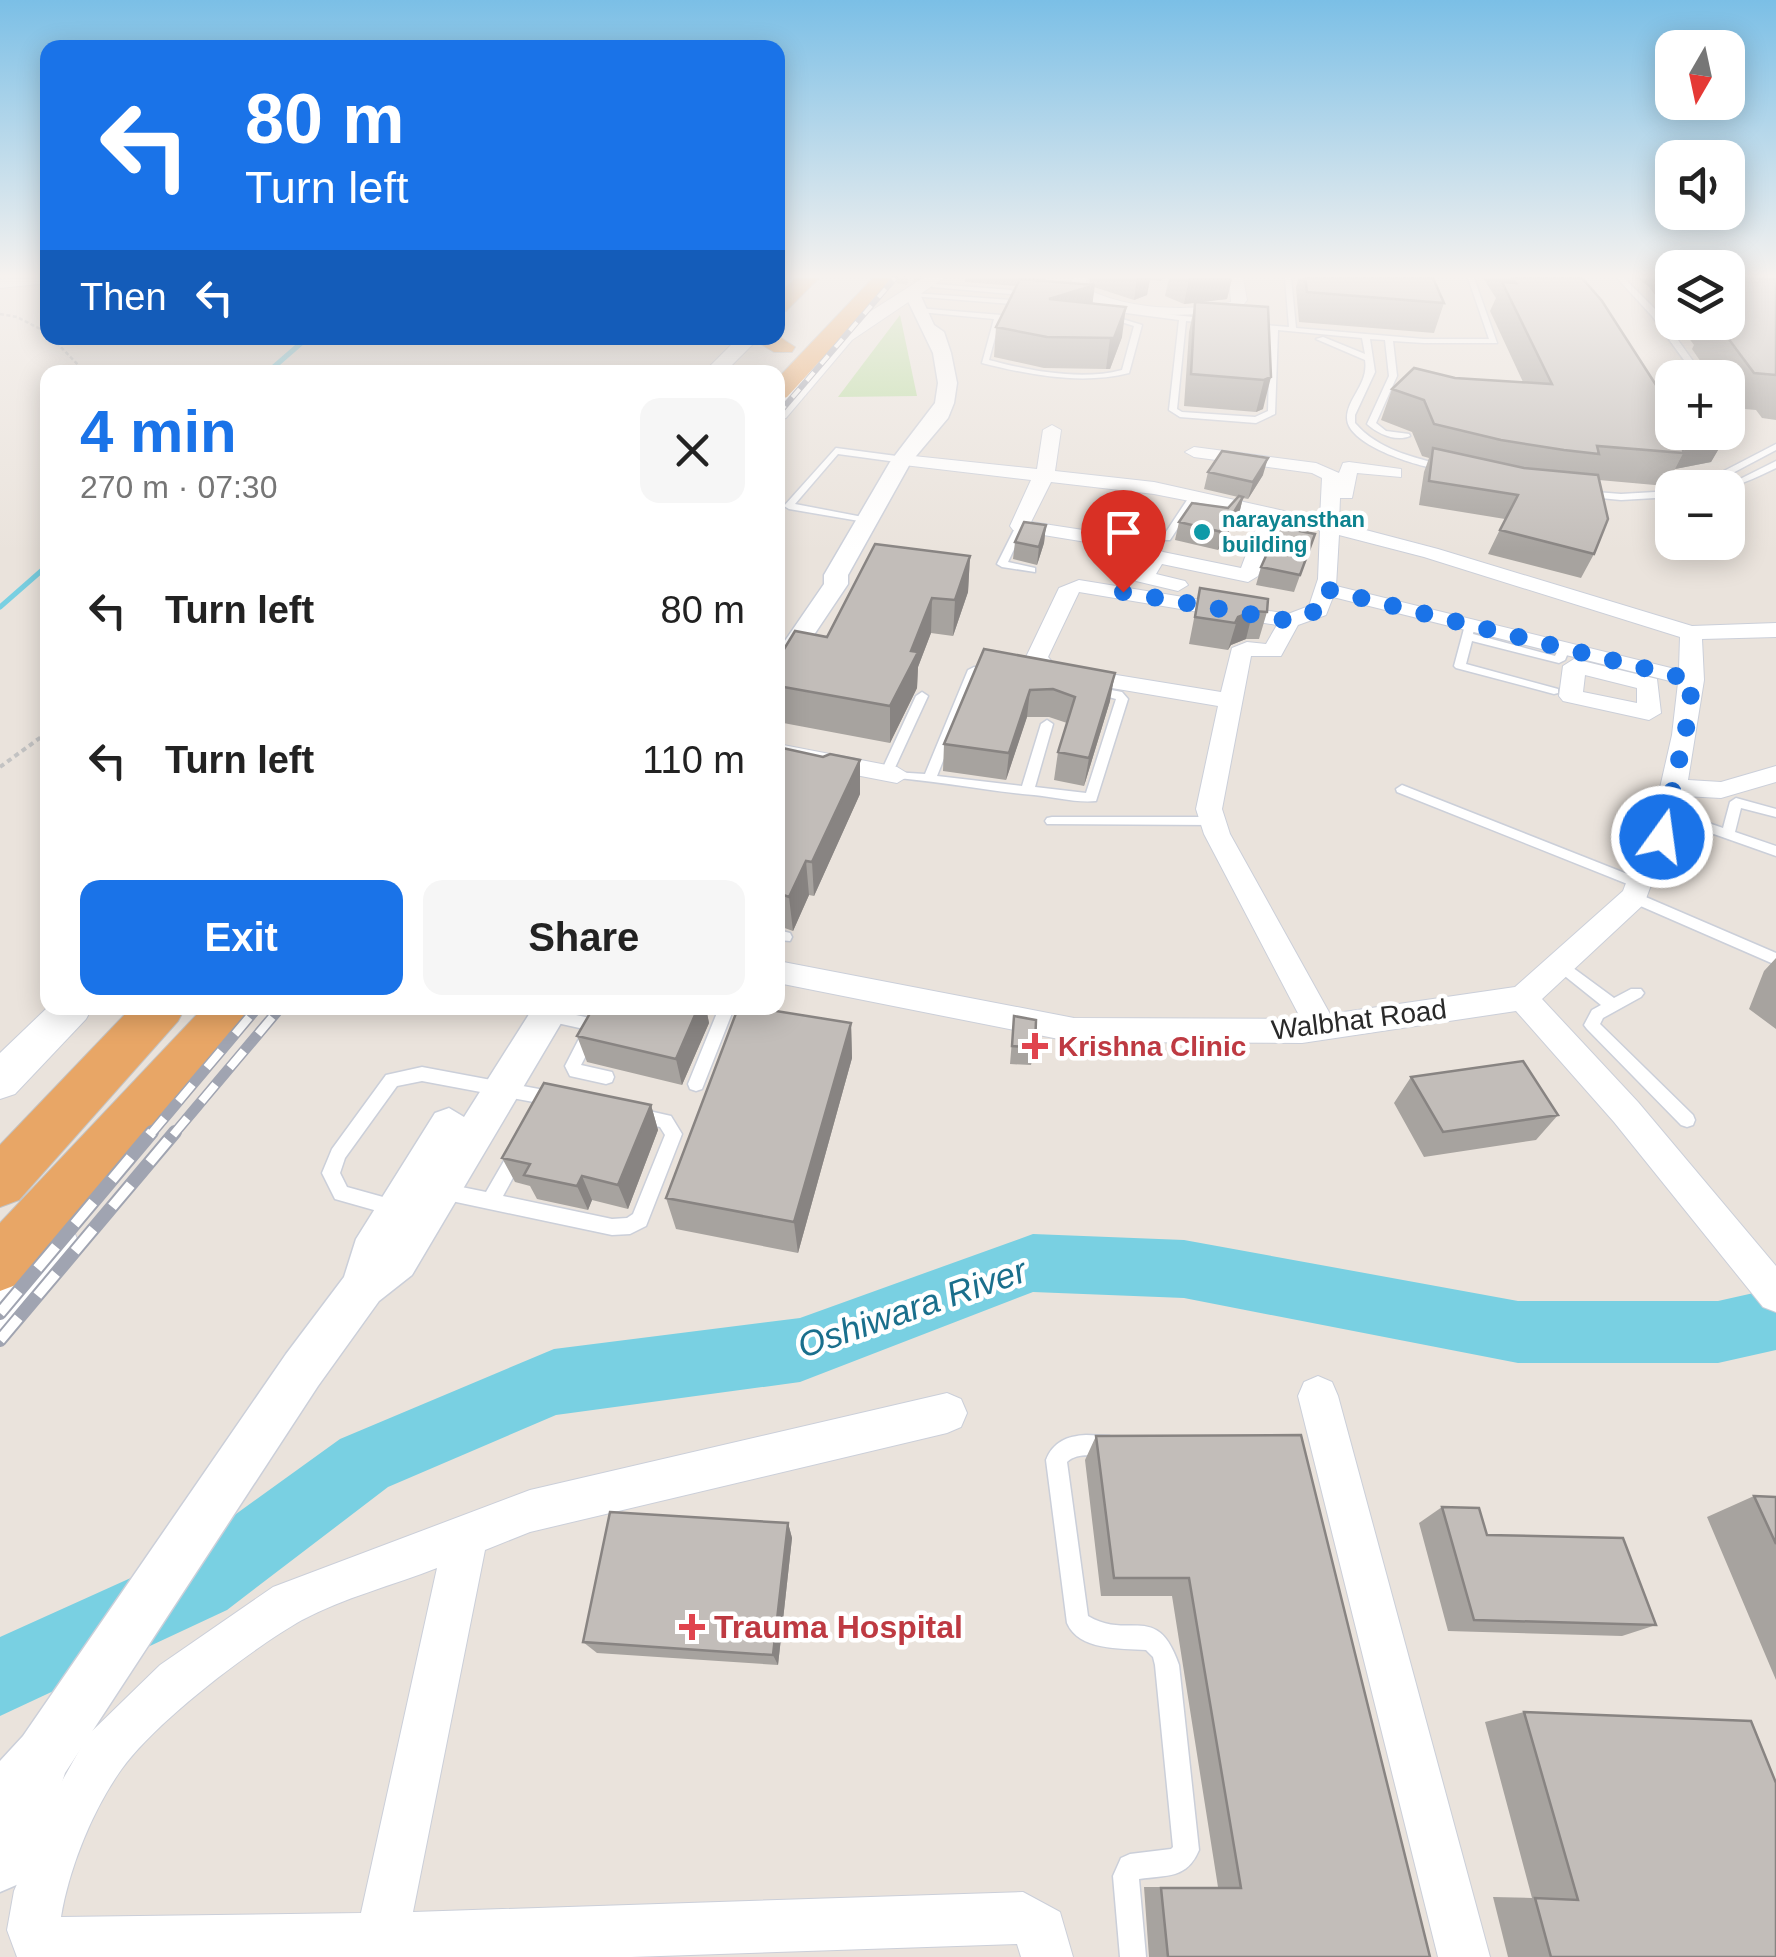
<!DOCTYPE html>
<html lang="en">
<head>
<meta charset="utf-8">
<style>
  :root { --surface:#fff; --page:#f6f6f6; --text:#222; --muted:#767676; --accent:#1a73e8 }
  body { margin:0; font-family:Helvetica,sans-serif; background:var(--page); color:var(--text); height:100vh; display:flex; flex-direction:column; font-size:38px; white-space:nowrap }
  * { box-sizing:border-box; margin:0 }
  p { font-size:32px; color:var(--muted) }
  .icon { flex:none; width:55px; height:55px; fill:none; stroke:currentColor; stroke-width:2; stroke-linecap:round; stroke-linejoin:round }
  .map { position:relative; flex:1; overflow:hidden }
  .details { position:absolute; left:40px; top:365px; width:745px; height:650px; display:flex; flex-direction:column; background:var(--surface); border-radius:20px; box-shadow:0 5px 25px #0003 }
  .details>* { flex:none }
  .top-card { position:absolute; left:40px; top:40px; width:745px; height:305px; border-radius:20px; box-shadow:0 5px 25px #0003; background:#1a73e8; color:#fff; overflow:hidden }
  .needle { width:65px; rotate:189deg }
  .fabs { position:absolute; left:1655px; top:30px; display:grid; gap:20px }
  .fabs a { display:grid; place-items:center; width:90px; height:90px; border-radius:20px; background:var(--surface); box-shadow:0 5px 25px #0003; font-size:50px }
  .pin { position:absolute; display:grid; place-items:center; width:85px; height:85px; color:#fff; margin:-102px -42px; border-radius:50% 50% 50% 0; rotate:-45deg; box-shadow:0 0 10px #0007 }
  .pin .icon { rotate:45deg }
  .me { position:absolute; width:110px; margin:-55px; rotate:14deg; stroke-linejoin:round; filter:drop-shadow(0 0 8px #0008) }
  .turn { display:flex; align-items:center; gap:35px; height:210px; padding:0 40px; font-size:45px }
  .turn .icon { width:130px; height:130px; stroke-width:2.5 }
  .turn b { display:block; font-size:70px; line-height:85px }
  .then { display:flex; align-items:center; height:95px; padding:0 40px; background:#0003; gap:20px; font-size:38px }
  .round { display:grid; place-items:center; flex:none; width:105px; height:105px; border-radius:20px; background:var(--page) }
  .headline { display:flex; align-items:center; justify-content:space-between; height:170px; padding:0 40px }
  h1 { font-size:60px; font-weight:800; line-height:75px; color:var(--accent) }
  .action { display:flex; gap:20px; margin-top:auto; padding:20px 40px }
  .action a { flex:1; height:115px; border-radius:20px; background:var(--accent); color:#fff; font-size:40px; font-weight:800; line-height:115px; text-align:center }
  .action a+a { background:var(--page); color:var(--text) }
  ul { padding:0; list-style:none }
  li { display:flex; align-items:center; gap:30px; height:150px; padding:0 40px }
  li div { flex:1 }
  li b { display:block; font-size:38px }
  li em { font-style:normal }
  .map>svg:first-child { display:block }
  .green { fill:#b8db9e }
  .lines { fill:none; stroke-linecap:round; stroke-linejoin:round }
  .stream { stroke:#79d0e2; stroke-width:5 }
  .river { fill:#79d0e2; fill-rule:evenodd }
  .pedestrian-tunnel { stroke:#c3beb8; stroke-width:11; stroke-dasharray:11 6; stroke-linecap:butt }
  .service-casing { stroke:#cbcfd9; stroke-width:3 }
  .minor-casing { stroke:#cbcfd9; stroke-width:2 }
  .tertiary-casing { stroke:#cbcfd9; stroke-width:3 }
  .secondary-casing { stroke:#cbcfd9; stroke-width:2 }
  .trunk-casing { stroke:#c3c3c3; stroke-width:2 }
  .path-far1 { stroke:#c3c3c3; stroke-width:2.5; stroke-dasharray:4 2.5; stroke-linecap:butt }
  .path { stroke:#c3c3c3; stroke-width:4; stroke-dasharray:5 4; stroke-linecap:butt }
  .service { fill:#fff; fill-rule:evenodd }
  .minor { fill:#fff; fill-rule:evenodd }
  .tertiary { fill:#fff; fill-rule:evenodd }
  .secondary { fill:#fff; fill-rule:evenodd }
  .trunk { fill:#e8a666; fill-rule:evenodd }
  .rail-far2-casing { stroke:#a0a4b1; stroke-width:6 }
  .rail-far1-casing { stroke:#a0a4b1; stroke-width:11 }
  .rail-casing { stroke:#a0a4b1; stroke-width:14 }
  .rail-far2 { stroke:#fff; stroke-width:4; stroke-dasharray:11; stroke-linecap:butt }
  .rail-far1 { stroke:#fff; stroke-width:8; stroke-dasharray:22; stroke-linecap:butt }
  .rail { stroke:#fff; stroke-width:10; stroke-dasharray:29; stroke-linecap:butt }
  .wall { fill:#a7a39f }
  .shaded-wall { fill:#888482 }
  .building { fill:#c2bdb9; stroke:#888482; stroke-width:2.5 }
  .route { stroke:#1a73e8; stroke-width:18; stroke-dasharray:0 32.4 }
  .culture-dot { fill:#0f9aa8; stroke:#fff; stroke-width:4 }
  .health-dot { fill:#e0444e; stroke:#fff; stroke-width:4 }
  .labels { text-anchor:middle; stroke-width:9; stroke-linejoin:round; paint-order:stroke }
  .far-culture-label { font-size:22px; font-weight:bold; fill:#0d838f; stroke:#fff; text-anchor:start }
  .street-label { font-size:28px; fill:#292929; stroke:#fff }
  .health-label { font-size:28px; font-weight:bold; fill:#be3a42; stroke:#fff; text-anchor:start }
  .near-health-label { font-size:32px; font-weight:bold; fill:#be3a42; stroke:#fff; text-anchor:start }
  .near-water-label { font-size:35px; font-style:italic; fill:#1a6f8c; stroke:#fff }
</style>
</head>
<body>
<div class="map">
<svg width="1776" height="1957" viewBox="0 0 1776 1957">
  <rect width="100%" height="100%" fill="#eae3dc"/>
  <path class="green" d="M900 315 917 396 838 397Z"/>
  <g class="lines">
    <path class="stream" d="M268 372 307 338
      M0 607 48 565"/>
    <path class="river" d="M1033 1234 1184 1240 1518 1301H1718L1776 1288V1350L1718 1363H1518L1184 1298 1033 1292 800 1382 556 1415 388 1487 227 1610 0 1716V1637L175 1558 340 1439 554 1349 800 1318Z"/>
    <path class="pedestrian-tunnel" d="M897 278 932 282"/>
    <defs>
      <path id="service" d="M1285 278H1291L1296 328 1424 339H1489L1468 278H1474L1497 343H1424L1393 341 1397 376 1376 423 1386 431 1409 434 1410 436C1396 442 1378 434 1367 424L1389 376 1385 340 1370 339 1375 372 1355 415V423C1378 450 1413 457 1446 466V470C1424 469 1347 446 1347 418 1347 398 1369 384 1365 360L1316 339 1323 337 1365 354 1362 338 1278 330 1275 414 1256 423 1180 417 1169 410 1179 320 1104 310 1108 308 1212 319 1209 323 1186 321 1177 409 1182 412 1255 417 1268 411 1270 330 1248 326 1252 324 1289 327Z
        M1617 278H1624L1658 312 1705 378H1697L1652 316Z
        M934 284 1011 290 1014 292 1011 294 932 287Z
        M913 293 1025 301 1029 303 1025 305 911 296Z
        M917 308 1001 315 989 360C1030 371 1081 381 1122 370L1134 326 1115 320 1119 318 1142 325 1129 373C1082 385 1029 375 982 363L994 319 920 312Z
        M1728 414 1731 415 1741 432 1740 434 1733 432 1728 423Z
        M1776 444V450L1727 476 1672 484 1667 481 1672 478 1722 472Z
        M836 448 904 457 908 460 904 463 838 454 795 504 868 518 873 521 871 523 789 509 784 506Z
        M1776 461V468C1753 479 1736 488 1711 488L1738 480Z
        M1583 491 1621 494 1672 491V497L1621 500 1580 496V492Z
        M1191 494 1199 496 1170 540H1164L1162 538Z
        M1017 524 1025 526 1008 562 1035 568V572L1002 567 997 564Z
        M1470 622 1475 625 1473 634 1555 656 1560 646H1568L1570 648 1565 660 1559 663 1472 641 1466 664 1558 689V693L1554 694 1456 668 1454 666 1465 625Z
        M974 667H994L1000 670 994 673H978L937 776 1022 786 1041 724 1047 720 1053 724 1035 787 1086 793 1116 699 1091 692 1089 690 1095 687 1122 692 1128 699 1096 801C1076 803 1054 797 1034 795 984 791 929 779 882 777L880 774 916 696 922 692 928 696 893 772 925 774 968 670Z
        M1402 785 1645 881 1647 884 1640 889 1635 887 1397 792 1396 789Z
        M1736 798 1776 809V817L1741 808 1735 832 1776 846V856L1663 816 1661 813 1668 809 1723 828 1730 802Z
        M1052 817H1213L1220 821 1213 825 1047 824 1045 821 1047 818Z
        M1634 892 1776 953V965L1629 901 1627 897Z
        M778 930 790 933 792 937 790 941 778 940Z
        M1561 959 1614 998 1631 989H1641L1644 993 1641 997 1603 1018 1600 1024 1693 1115 1695 1120 1693 1125 1687 1127 1681 1125 1587 1029 1584 1025 1592 1010 1601 1005 1556 969 1554 965Z
        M596 1008H611L581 1065 612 1072 614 1077 612 1082 606 1084 570 1076 565 1066 584 1029 548 1021 543 1019 540 1015 543 1011 548 1009 590 1018Z
        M719 1008H734L704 1084 702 1089 696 1091 690 1089 688 1084Z
        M422 1067 555 1092 561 1094 563 1099 561 1104 555 1106 422 1081 397 1086 345 1158 340 1173 347 1187 401 1202 404 1208 401 1214 395 1216 335 1199 322 1173 332 1149 386 1075Z
        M636 1108 671 1116 682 1134 646 1226 630 1234 612 1235 442 1199 436 1197 433 1191 436 1185 442 1183 486 1192 512 1147 518 1145 524 1147 527 1152 503 1196 612 1219 627 1218 633 1214 665 1135 660 1127 630 1120 628 1115 630 1110Z
        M1086 1435 1109 1436 1116 1439 1119 1446 1116 1453C1100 1460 1081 1449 1067 1462L1088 1616C1130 1641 1157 1601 1179 1665L1199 1850C1187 1879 1167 1875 1139 1879L1146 1957H1120L1113 1876 1121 1858 1130 1854 1171 1849 1173 1847 1155 1665 1153 1657 1146 1650C1120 1648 1079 1651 1067 1623L1046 1460C1053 1442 1067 1436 1086 1435Z"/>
      <path id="minor" d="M48 278V283L0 288V280Z
        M1073 278H1087L1084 287C1122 309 1189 313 1231 302L1229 278H1243L1247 300 1241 308C1199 319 1104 319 1070 289Z
        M1052 425 1061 430 1055 471 1154 482 1320 519 1322 478 1312 473 1194 457 1185 452 1194 447 1316 463 1339 473 1343 463 1349 462 1401 469V477L1357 473 1352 498H1340L1339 523 1438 549 1692 626 1776 623V637L1702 639 1704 680 1688 780 1721 782 1776 766V782L1721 798 1684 796 1644 904 1542 999 1638 1102 1776 1266V1312L1763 1307 1614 1122 1516 1011 1302 1043 1074 1042 778 983V961L1074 1018 1301 1019 1204 834 1196 809 1218 706 1041 676 1032 671 1026 657 1059 588 1079 580 1288 614 1309 606 1318 579 1320 530 1279 520 1258 576 1248 582 1162 564 1156 574 1185 581 1188 585 1178 591 1136 581 1133 577 1146 559 1129 549 1013 530 1010 526 1031 480 904 465 895 460 904 455 1037 469 1043 430ZM1051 482 1154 494 1261 515 1241 568 1163 552 1135 538 1031 522ZM1339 535 1424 557 1680 637 1679 670 1336 586ZM1079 592 1277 625 1266 644 1247 642 1232 648 1221 692 1055 665 1048 657ZM1333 597 1678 683 1672 735 1657 801 1623 891 1515 987 1330 1014 1230 834 1222 809 1251 656H1281L1298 625 1326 615Z
        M1574 659 1657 679 1661 713 1649 720 1563 701 1559 696 1563 666ZM1585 675 1637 688V703L1583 692Z
        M778 744 897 767 910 775 897 783 778 760Z
        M1318 1376 1332 1382 1338 1396 1490 1957H1438L1298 1396 1304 1382Z
        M947 1393 961 1399 967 1413 961 1427 947 1433 530 1532 485 1550 413 1912 1023 1892 1060 1912 1073 1957H1021L1017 1944 631 1957H17L7 1930 14 1891 62 1781 88 1735 160 1665 273 1587 530 1490ZM437 1568 361 1913 61 1917C69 1869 92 1811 121 1770 156 1721 250 1650 302 1620 343 1598 394 1585 437 1568Z"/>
      <path id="tertiary" d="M907 292H919L934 325 944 332 951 353 957 383 954 403 948 418 911 462 848 575V584L787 675 778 677V651L824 584V575L890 462 935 403 938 383 933 353 905 295Z
        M533 1008H570L412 1275 379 1301 318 1386 65 1773 46 1832 21 1883 0 1892V1761L23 1736 286 1354 344 1277 356 1239 435 1113 449 1108 464 1117Z"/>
      <path id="secondary" d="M923 278H944L852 340 786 418 778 420V400L838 332Z
        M738 338H759L725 372H704Z
        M48 1007 92 1008 86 1019 15 1094 0 1099V1053Z
        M54 1219 71 1225 78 1241C64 1272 32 1317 0 1330V1268L37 1225Z"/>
      <path id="trunk" d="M796 278H819L786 311 778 313V294Z
        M873 278H896L787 397 778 400V378Z
        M778 336 795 347 792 352H774L751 338Z
        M131 1008H185L178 1021 19 1200 0 1207V1145Z
        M203 1008H256L249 1021 21 1283 0 1291V1223Z"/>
    </defs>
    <use href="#service" class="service-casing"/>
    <use href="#minor" class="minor-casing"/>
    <use href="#tertiary" class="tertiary-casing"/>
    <use href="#secondary" class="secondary-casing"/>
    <use href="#trunk" class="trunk-casing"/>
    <path class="path-far1" d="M0 314 17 317 48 333
      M52 338 85 372"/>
    <path class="path" d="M0 767 48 732"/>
    <use href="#service" class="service"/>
    <use href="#minor" class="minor"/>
    <use href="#tertiary" class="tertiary"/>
    <use href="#secondary" class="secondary"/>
    <use href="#trunk" class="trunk"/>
    <defs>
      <path id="rail-far2" d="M778 414 895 278"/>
      <path id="rail-far1" d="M150 1135 257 1008
        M173 1135 280 1008"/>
      <path id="rail" d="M0 1313 152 1132
        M0 1340 175 1132"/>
    </defs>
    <use href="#rail-far2" class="rail-far2-casing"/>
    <use href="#rail-far1" class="rail-far1-casing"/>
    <use href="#rail" class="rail-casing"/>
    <use href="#rail-far2" class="rail-far2"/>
    <use href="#rail-far1" class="rail-far1"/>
    <use href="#rail" class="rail"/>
  </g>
  <path class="wall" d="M965 278H1045L1044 281 1089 284 1090 278H1164L1161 281 1150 280 1147 295 1134 300 1094 287 1092 304 1122 337 1110 369H1106L1044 368 994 357 996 327 1016 286 965 282Z
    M1169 278H1232L1227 299 1201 302 1268 307 1263 409 1256 412 1184 406 1189 332 1195 303 1184 304 1165 296Z
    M1298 278H1433L1444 303 1434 333 1299 322 1296 288Z
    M1483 278H1582L1665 399 1728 432 1711 462 1675 469 1666 486 1599 480 1594 554 1581 578 1488 554 1505 519 1419 505 1424 472 1429 458 1422 456 1412 432 1381 420 1392 389 1455 378 1523 382 1490 311 1496 298Z
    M1638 278H1672V317L1649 287Z
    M1776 278V420L1762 418 1756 410 1734 408 1728 399V378H1712L1692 349 1694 345 1677 322H1728Z
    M1208 472 1263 475 1248 499 1243 498 1239 514 1218 550 1175 540 1179 522 1228 508 1238 497 1204 489Z
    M1046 525 1044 543 1037 565 1013 559 1015 542Z
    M1315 534 1294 592 1256 585 1261 567Z
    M970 556 968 592 953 636 931 633 918 667 917 688 890 743 778 722V659L827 637Z
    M1200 588 1267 612 1259 639H1246L1231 645 1228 650 1189 644Z
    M984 649 1110 701 1084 786 1054 780 1058 752 1067 723 1049 717H1027L1006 780 943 771 944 744Z
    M778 747 823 757 860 760V794L814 896 809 895 793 931 779 926 778 928Z
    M1776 958V1029L1749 1009 1764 971Z
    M593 1008H706L709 1023 682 1085 587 1062 577 1036Z
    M1014 1016 1035 1048 1031 1065 1010 1064Z
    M851 1023 852 1058 798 1253 676 1229 666 1198Z
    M1411 1077 1558 1115 1536 1140 1424 1157 1394 1103Z
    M651 1105 658 1130 628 1209 592 1200 588 1210 537 1199 530 1186 515 1182 502 1158Z
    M1301 1435 1430 1957H1149L1144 1887H1218L1172 1596H1101L1085 1460 1096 1436Z
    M1754 1496 1776 1497V1680L1707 1517Z
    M1442 1507 1487 1535 1656 1625 1622 1636 1448 1631 1419 1523Z
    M788 1523 792 1538 778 1665 597 1653 583 1642Z
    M1524 1712 1776 1957H1508L1493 1897 1532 1898 1485 1722Z"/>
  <path class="shaded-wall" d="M1137 278H1150L1147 295 1134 300Z
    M1189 278H1232L1227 299 1184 304Z
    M1095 285 1091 314 1049 299Z
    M1126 307 1122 337 1110 369H1106L1110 338Z
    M1271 377 1263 409 1256 412 1264 380Z
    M1728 430H1730L1711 462 1675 469 1692 436 1714 432H1728Z
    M1268 458 1263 475 1248 499 1253 482Z
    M1243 497 1239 514 1218 550 1222 532Z
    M1046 525 1044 543 1037 565 1039 547Z
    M970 556 968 592 953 636 955 600Z
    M932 598 931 633 918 667 917 688 890 743V706Z
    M1253 611 1246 639 1231 645 1228 650 1238 617Z
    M1115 673 1110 701 1084 786 1089 758Z
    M1030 690 1027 717 1006 780 1009 753Z
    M860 760V794L814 896 812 862Z
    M806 861 809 895 793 931 789 897Z
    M698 1008H706L709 1023 682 1085 676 1059Z
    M851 1023 852 1058 798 1253 794 1222Z
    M651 1105 658 1130 628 1209 618 1185Z
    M582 1176 592 1200 588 1210 577 1186Z
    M788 1523 792 1538 778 1665 773 1655Z"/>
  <path class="building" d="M1305 278H1433L1444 303 1307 292Z
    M1512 278H1582L1602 301 1665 399 1672 400V432H1714L1692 436 1682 447 1684 453 1597 446 1599 454 1564 450 1501 440 1434 424 1424 400 1392 389 1414 368 1455 378 1552 384 1502 282 1516 283Z
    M1728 278 1776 279V375L1754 373 1716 322H1728Z
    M1020 279 1095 285 1049 299 1126 307 1114 338 1047 337 996 327Z
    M1195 302 1268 307 1271 377 1264 380 1191 374Z
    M1433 448 1524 468 1598 475 1608 519 1594 554 1500 530 1518 495 1429 481Z
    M1222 451 1268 458 1253 482 1208 472Z
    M1239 496 1243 497 1222 532 1179 522 1192 503 1228 508Z
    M1024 522 1046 525 1039 547 1015 542Z
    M1279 527 1315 534 1300 575 1261 567Z
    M875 544 970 556 955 600 932 598 911 651 918 652 890 706 778 686V659L795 631 827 637Z
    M1200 588 1268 599 1267 612 1253 611 1238 617 1235 623 1195 617Z
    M984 649 1115 673 1089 758 1058 752 1075 697 1053 689 1030 690 1009 753 944 744Z
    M778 747 823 757 830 754 860 760 812 862 806 861 789 897 778 893Z
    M593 1008H698L676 1059 577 1036Z
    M738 1008H757L851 1023 794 1222 666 1198Z
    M1014 1016 1036 1020 1035 1048 1012 1046Z
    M1523 1061 1558 1115 1443 1132 1411 1077Z
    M544 1083 651 1105 618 1185 582 1176 577 1186 524 1175 530 1164 502 1158Z
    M1301 1435 1430 1957H1168L1161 1888H1241L1189 1578H1114L1096 1436Z
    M1754 1496 1776 1497V1544Z
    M1442 1507 1479 1508 1487 1535 1623 1538 1656 1625 1474 1620Z
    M610 1512 788 1523 773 1655 583 1642Z
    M1524 1712 1751 1721 1776 1783V1957H1551L1535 1898 1578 1900Z"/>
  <linearGradient id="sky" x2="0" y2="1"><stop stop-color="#7bbfe6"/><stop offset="0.5" stop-color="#f6f2ef"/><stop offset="1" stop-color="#f6f2ef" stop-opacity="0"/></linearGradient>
  <rect width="1776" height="552" fill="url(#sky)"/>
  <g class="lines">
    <path class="route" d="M1123 592 1290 621 1318 610 1325 589 1692 680 1689 715 1662 837"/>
  </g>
  <circle class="culture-dot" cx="1202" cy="532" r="10"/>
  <g class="health-dot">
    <path d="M1030 1031h10v10h10v10h-10v10h-10v-10h-10v-10h10z"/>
    <path d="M687 1612h10v10h10v10h-10v10h-10v-10h-10v-10h10z"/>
  </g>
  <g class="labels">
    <g class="far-culture-label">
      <text x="1222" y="527">narayansthan<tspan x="1222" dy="25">building</tspan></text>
    </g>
    <g class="street-label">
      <text transform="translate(1359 1019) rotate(-7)" y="10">Walbhat Road</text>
    </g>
    <g class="health-label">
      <text x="1058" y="1056">Krishna Clinic</text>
    </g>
    <g class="near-health-label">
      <text x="714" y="1638">Trauma Hospital</text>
    </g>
    <g class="near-water-label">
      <text transform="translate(912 1308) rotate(-19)" y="12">Oshiwara River</text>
    </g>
  </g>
</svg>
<div class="fabs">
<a><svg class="needle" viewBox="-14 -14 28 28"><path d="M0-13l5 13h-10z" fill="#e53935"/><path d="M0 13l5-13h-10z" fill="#767676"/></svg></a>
<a><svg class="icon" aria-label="sound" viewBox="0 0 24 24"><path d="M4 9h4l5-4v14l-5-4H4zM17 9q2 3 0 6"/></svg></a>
<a><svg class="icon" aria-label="layers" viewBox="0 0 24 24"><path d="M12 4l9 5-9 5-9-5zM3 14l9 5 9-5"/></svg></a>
<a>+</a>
<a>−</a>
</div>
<div class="pin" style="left:1123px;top:592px;background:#d93025"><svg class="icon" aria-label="arrive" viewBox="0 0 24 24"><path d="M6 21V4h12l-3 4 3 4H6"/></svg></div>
<svg class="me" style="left:1662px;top:837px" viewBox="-20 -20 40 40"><circle r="17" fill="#1a73e8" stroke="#fff" stroke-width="3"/><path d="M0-11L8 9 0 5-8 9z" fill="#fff"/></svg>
<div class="top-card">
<div class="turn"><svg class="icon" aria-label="left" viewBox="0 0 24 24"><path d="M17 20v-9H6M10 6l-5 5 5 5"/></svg><div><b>80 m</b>Turn left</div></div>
<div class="then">Then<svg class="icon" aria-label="left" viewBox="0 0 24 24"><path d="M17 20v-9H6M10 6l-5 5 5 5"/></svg></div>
</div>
<section class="details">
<div class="headline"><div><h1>4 min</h1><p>270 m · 07:30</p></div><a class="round"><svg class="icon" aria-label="close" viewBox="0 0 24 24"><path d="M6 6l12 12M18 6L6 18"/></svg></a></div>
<ul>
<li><svg class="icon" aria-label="left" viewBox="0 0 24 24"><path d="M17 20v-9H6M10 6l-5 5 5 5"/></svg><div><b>Turn left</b></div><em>80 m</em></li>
<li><svg class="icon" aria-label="left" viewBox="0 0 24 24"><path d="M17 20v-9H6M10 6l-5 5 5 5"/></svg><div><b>Turn left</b></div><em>110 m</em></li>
</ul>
<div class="action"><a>Exit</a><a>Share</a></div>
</section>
</div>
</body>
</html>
